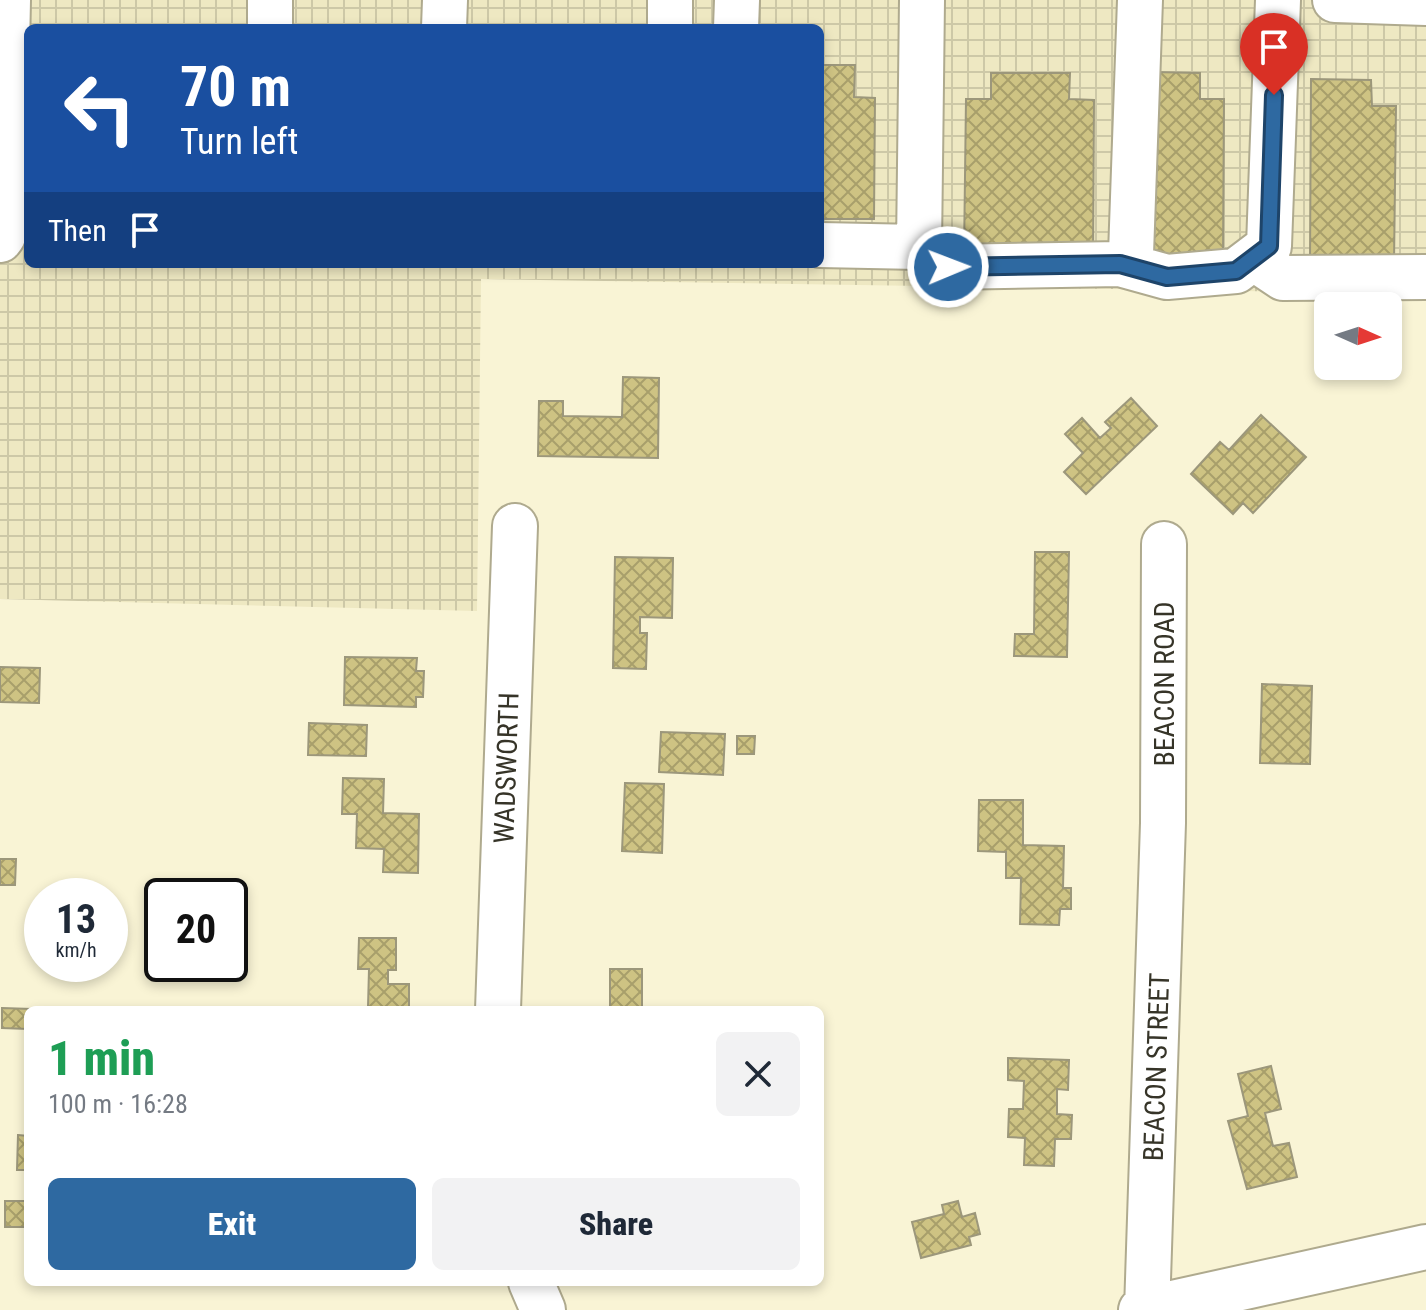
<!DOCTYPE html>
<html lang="en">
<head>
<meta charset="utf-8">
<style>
  :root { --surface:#fff; --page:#f2f2f3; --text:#1f2937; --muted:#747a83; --accent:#2e69a1 }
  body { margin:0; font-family:"Roboto Condensed",sans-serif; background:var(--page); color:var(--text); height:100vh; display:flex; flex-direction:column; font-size:30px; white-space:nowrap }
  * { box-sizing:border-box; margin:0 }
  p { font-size:26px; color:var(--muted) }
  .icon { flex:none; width:44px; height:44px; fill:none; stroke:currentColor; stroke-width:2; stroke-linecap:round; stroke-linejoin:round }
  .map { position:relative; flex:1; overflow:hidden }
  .drawer { position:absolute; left:24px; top:1006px; width:800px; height:280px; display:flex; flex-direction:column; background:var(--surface); border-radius:12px; box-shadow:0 4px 12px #0003 }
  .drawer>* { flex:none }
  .hud { position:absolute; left:24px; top:24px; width:800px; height:244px; border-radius:12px; box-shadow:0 4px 12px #0003; background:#1a4fa0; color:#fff; overflow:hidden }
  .needle { width:52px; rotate:93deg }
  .fabs { position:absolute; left:1314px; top:292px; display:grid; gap:16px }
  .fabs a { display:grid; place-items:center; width:88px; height:88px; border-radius:12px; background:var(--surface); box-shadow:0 4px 12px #0003; font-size:40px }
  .speed { position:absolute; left:24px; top:878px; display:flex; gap:16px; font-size:40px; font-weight:700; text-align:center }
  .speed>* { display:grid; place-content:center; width:104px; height:104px; border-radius:50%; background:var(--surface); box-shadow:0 4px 12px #0003; line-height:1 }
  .speed small { font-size:20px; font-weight:400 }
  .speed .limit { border:4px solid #111; border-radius:12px; background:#fff; color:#111 }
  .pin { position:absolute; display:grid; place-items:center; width:68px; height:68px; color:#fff; margin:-82px -34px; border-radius:50% 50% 50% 0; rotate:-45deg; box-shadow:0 0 8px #0007 }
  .pin .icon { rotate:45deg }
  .me { position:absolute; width:88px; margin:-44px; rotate:89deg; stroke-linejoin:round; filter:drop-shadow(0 0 6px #0008) }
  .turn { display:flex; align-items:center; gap:28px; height:168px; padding:0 24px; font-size:36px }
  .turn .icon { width:104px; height:104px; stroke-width:2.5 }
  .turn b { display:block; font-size:56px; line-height:68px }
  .then { display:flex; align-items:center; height:76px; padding:0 24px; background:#0003; gap:16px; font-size:30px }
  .round { display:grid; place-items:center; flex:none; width:84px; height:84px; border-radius:12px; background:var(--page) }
  .summary { display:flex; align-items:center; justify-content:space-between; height:136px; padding:0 24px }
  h1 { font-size:48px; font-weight:800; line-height:60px; color:#1e9e55 }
  .button { display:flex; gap:16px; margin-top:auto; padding:16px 24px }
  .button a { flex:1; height:92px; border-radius:12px; background:var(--accent); color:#fff; font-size:32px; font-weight:800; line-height:92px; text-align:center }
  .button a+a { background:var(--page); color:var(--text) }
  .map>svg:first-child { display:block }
  .industrial { fill:url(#industrial-grid); fill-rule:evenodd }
  .building { fill:url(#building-cross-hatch); stroke:#9c977b; stroke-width:2 }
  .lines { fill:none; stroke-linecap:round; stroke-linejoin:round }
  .minor-casing { stroke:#afaa8e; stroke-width:48 }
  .minor { stroke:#fff; stroke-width:44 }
  .route-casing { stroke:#1e4469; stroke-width:20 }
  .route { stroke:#2e69a1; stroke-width:14 }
  .labels { text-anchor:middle; stroke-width:7; stroke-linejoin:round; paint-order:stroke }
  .street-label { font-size:28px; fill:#363428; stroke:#fff }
</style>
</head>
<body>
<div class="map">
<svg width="1426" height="1310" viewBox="0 0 1426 1310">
  <defs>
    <pattern id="industrial-grid" width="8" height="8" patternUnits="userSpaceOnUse" patternTransform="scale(2)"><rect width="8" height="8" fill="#eee8c2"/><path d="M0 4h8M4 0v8" fill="none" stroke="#cdc8a7"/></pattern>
    <pattern id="building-cross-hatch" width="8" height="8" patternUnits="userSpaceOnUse" patternTransform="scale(2)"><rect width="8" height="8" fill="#cec383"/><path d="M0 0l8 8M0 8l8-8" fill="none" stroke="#a89f6b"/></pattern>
  </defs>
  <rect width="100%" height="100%" fill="#f9f4d5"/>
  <path class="industrial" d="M0 0H1426V294L481 279 477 611 0 599ZM28 28H820V264H28Z"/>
  <path class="building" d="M820 65H855L854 97 875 98 874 219H820Z
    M1153 72 1200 73V99H1224L1223 261 1151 260Z
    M991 73H1070L1069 99 1094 100 1093 255 964 254 966 99H991Z
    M1311 79 1371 80 1372 106H1396L1394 263 1310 262Z
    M623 377 659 378 658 458 538 456 539 401H563V416L622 417Z
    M1131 398 1157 426 1086 494 1064 472 1083 453 1065 434 1082 418 1100 438 1111 428 1105 422Z
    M1261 415 1306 457 1253 513 1243 503 1233 514 1191 474 1220 442 1229 450Z
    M1035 552H1069L1067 657 1014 656 1015 634H1034Z
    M615 557 673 558 672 618 640 617V633H647L646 669 613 668Z
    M345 657 417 658 416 671H424L423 697H416V707L344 705Z
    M0 667 40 668 39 703 0 702Z
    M1262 684 1312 686 1310 764 1260 763Z
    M309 723 367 725 366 756 308 755Z
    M661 732 725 734 723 775 659 772Z
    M737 736H755L754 754H737Z
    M343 778 384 779 383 813 419 814 418 873 383 872 384 849 356 848 357 814H342Z
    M625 783 664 784 662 853 622 851Z
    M979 800H1023V845L1064 846 1063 888H1071V909H1060L1059 925 1020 924 1021 878H1006V852L978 851Z
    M0 859H16L15 885H0Z
    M359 938H396V970H388V984H409V1010H348V1007H368L369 969H358Z
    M610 969H642V1010H610Z
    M2 1008 32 1009 28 1010V1029L2 1028Z
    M1008 1058 1069 1060 1068 1090 1057 1089V1114L1072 1115 1071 1139H1055L1054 1166 1024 1165 1025 1138 1008 1137 1009 1109H1023L1024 1081 1008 1080Z
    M1271 1066 1281 1109 1265 1113 1273 1146 1289 1143 1297 1177 1247 1189 1228 1121 1248 1116 1238 1074Z
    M18 1135 28 1136V1170H17Z
    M5 1201H28V1227H5Z
    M958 1201 962 1217 975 1213 980 1234 969 1237 971 1245 921 1258 912 1222 944 1214 942 1205Z"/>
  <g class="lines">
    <defs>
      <path id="minor" d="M1335 0 1426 3
        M270 28V0
        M444 28 445 0
        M670 28V0
        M736 28 737 0
        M0 240 3 236 8 0
        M820 245 919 247 922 0
        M919 247 948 267 1120 264 1131 254 1140 0
        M1253 258 1283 278 1426 277
        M1120 264 1167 277 1236 271 1269 246 1278 0
        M498 1010 515 526
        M531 1282 543 1310
        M1141 1310 1426 1247
        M1147 1310 1163 823 1164 544"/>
    </defs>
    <use href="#minor" class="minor-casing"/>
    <use href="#minor" class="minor"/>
  </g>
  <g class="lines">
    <defs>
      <path id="route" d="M948 267 1120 264 1167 277 1236 271 1269 246 1274 95"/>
    </defs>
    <use href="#route" class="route-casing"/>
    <use href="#route" class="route"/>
  </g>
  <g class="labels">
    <g class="street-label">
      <text transform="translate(1164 684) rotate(-90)" y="10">BEACON ROAD</text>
      <text transform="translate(506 768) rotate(-88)" y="10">WADSWORTH</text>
      <text transform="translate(1156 1067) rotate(-88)" y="10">BEACON STREET</text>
    </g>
  </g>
</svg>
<div class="fabs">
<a><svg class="needle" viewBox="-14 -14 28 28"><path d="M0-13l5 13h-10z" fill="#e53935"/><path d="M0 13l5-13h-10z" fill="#747a83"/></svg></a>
</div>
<div class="speed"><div>13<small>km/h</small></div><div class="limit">20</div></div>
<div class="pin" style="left:1274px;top:95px;background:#d93025"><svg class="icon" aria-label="arrive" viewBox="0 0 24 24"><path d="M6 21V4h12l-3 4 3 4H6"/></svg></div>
<svg class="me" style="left:948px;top:267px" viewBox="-20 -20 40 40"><circle r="17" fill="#2e69a1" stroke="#fff" stroke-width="3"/><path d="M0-11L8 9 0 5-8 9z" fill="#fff"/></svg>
<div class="hud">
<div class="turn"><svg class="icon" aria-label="left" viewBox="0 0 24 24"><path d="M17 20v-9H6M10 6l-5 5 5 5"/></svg><div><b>70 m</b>Turn left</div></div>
<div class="then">Then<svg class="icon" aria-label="arrive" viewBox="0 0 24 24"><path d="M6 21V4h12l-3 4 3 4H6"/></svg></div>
</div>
<section class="drawer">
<div class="summary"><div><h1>1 min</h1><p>100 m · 16:28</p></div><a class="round"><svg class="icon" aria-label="close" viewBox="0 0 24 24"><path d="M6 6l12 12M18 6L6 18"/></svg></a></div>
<div class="button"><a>Exit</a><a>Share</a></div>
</section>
</div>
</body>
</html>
